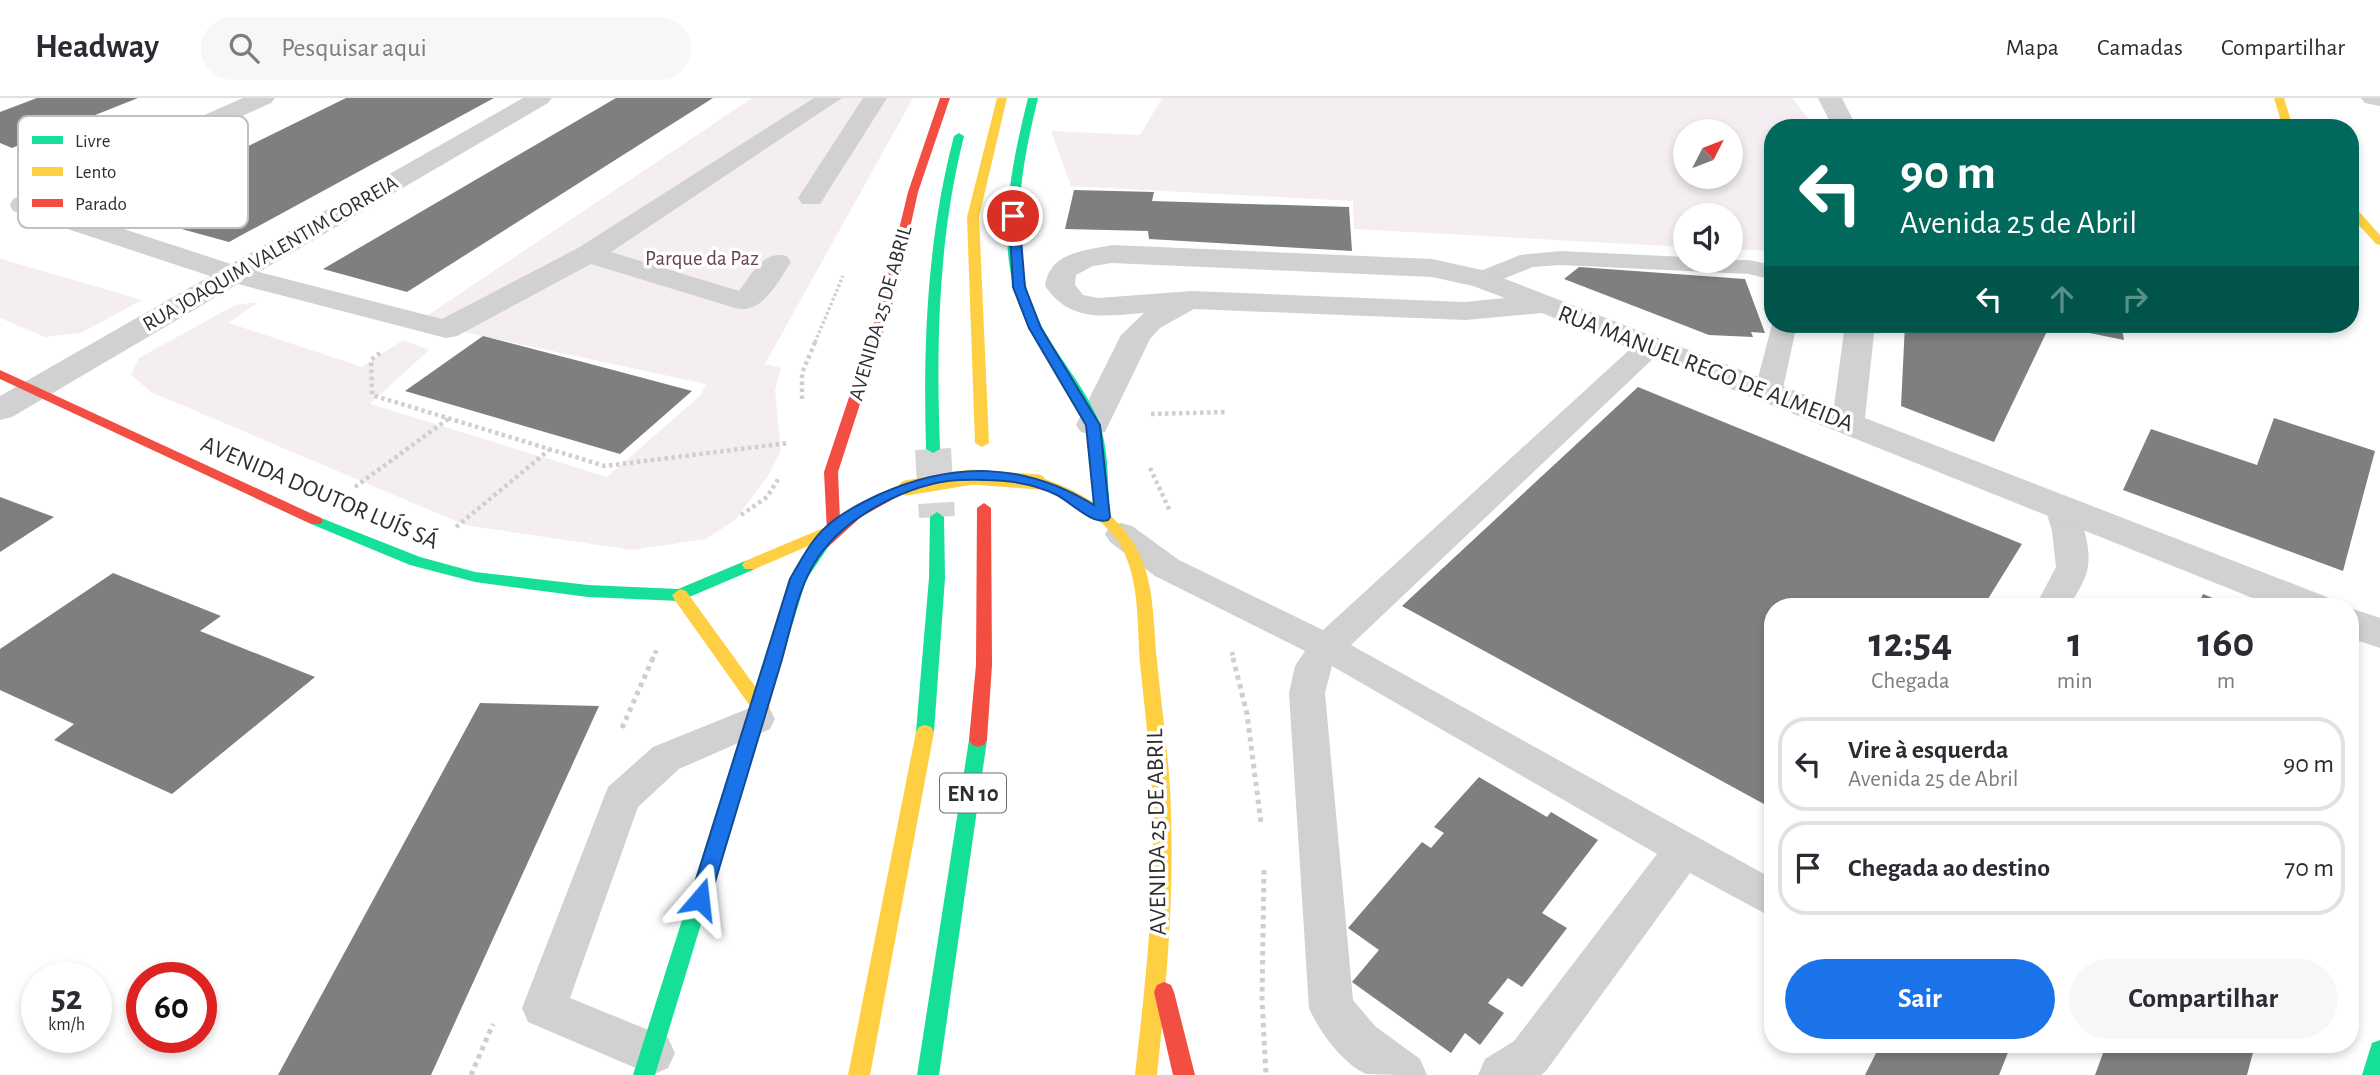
<!DOCTYPE html>
<html lang="pt">
<head>
<meta charset="utf-8">
<style>
  :root { --surface:#fff; --page:#f7f7f7; --text:#2b2b33; --muted:#7c7c81; --line:#e1e1e2; --accent:#1a73e8 }
  body { margin:0; font-family:"Alegreya Sans",sans-serif; background:var(--page); color:var(--text); height:100vh; display:flex; flex-direction:column; font-size:26px; white-space:nowrap }
  * { box-sizing:border-box; margin:0 }
  p { font-size:23px; color:var(--muted) }
  .icon { flex:none; width:38px; height:38px; fill:none; stroke:currentColor; stroke-width:2; stroke-linecap:round; stroke-linejoin:round }
  .map { position:relative; flex:1; overflow:hidden }
  .side { position:absolute; left:1764px; top:500px; width:595px; height:455px; display:flex; flex-direction:column; background:var(--surface); border-radius:28px; box-shadow:0 4px 10px #0003 }
  .side>* { flex:none }
  .banner { position:absolute; left:1764px; top:21px; width:595px; height:214px; border-radius:28px; box-shadow:0 4px 10px #0003; background:#00695c; color:#fff; overflow:hidden }
  .needle { width:46px; rotate:48deg }
  .controls { position:absolute; left:1673px; top:21px; display:grid; gap:14px }
  .controls a { display:grid; place-items:center; width:70px; height:70px; border-radius:50%; background:var(--surface); box-shadow:0 4px 10px #0003; font-size:35px }
  .speed { position:absolute; left:21px; top:864px; display:flex; gap:14px; font-size:35px; font-weight:700; text-align:center }
  .speed>* { display:grid; place-content:center; width:91px; height:91px; border-radius:50%; background:var(--surface); box-shadow:0 4px 10px #0003; line-height:1 }
  .speed small { font-size:18px; font-weight:400 }
  .speed .limit { border:10px solid #d22; background:#fff; color:#111 }
  .pin { position:absolute; display:grid; place-items:center; width:60px; height:60px; color:#fff; margin:-30px; border:4px solid #fff; border-radius:50%; box-shadow:0 2px 7px #0007 }
  .me { position:absolute; width:77px; margin:-38px; rotate:17deg; stroke-linejoin:round; filter:drop-shadow(0 0 5px #0008) }
  .turn { display:flex; align-items:center; gap:24px; height:147px; padding:0 21px; font-size:32px }
  .turn .icon { width:91px; height:91px; stroke-width:2.5 }
  .turn b { display:block; font-size:49px; line-height:60px }
  .lanes { display:flex; align-items:center; height:66px; padding:0 21px; background:#0003; justify-content:center; gap:35px; direction:ltr }
  .lanes .off { opacity:.35 }
  .eta { display:flex; justify-content:space-evenly; align-items:center; height:119px; text-align:center }
  .eta b { font-size:42px; font-weight:700; line-height:49px }
  .action { display:flex; gap:14px; margin-top:auto; padding:14px 21px }
  .action a { flex:1; height:80px; border-radius:42px; background:var(--accent); color:#fff; font-size:28px; font-weight:700; line-height:80px; text-align:center }
  .action a+a { background:var(--page); color:var(--text) }
  ul { padding:0; list-style:none }
  li { display:flex; align-items:center; gap:21px; height:94px; margin:0 14px 10px; padding:0 7px; border:4px solid var(--line); border-radius:28px }
  li div { flex:1 }
  li b { display:block; font-size:26px }
  li em { font-style:normal }
  header { display:flex; align-items:center; gap:42px; box-sizing:border-box; height:98px; padding:0 35px; background:var(--surface); border-bottom:2px solid var(--line) }
  header strong { font-size:33px }
  nav { display:flex; gap:38px; margin-inline-start:auto; font-size:24px }
  .search { width:490px; height:63px; background:var(--page); display:flex; align-items:center; gap:18px; box-sizing:border-box; padding:0 24px; border-radius:38px; color:var(--muted); font-size:26px }
  .map>svg:first-child { display:block }
  .green { fill:#f4edf1; fill-rule:evenodd }
  .building { fill:#7f7f7f }
  .lines { fill:none; stroke-linecap:round; stroke-linejoin:round }
  .primary-tunnel { stroke:#d5d5d5; stroke-width:36; stroke-dasharray:36 18; stroke-linecap:butt }
  .path-far2 { stroke:#cfcfcf; stroke-width:3.5; stroke-dasharray:2.5 2.5; stroke-linecap:butt }
  .path-far1 { stroke:#cfcfcf; stroke-width:4.5; stroke-dasharray:3.5 3.5; stroke-linecap:butt }
  .path { stroke:#cfcfcf; stroke-width:5; stroke-dasharray:4.5 4.5; stroke-linecap:butt }
  .lane { fill:#d1d1d1; fill-rule:evenodd }
  .street { fill:#d1d1d1; fill-rule:evenodd }
  .fast { fill:#16e098; fill-rule:evenodd }
  .slow { fill:#ffcf43; fill-rule:evenodd }
  .jam { fill:#f24e42; fill-rule:evenodd }
  .slow-bridge { stroke:#ffcf43; stroke-width:15 }
  .route { fill:#1a73e8; stroke:#114b97; stroke-width:2 }
  .labels { text-anchor:middle; stroke-width:7; stroke-linejoin:round; paint-order:stroke }
  .far-street-label { font-size:21px; fill:#2f2f2f; stroke:#fff }
  .far-park-label { font-size:21px; fill:#664252; stroke:#fff }
  .shield { fill:#fff; stroke:#6d6d6d; stroke-width:2 }
  .shield-label { font-size:23px; font-weight:bold; fill:#2f2f2f }
  .street-label { font-size:24px; fill:#2f2f2f; stroke:#fff }
  .key { fill:#fff; stroke:#c1c1c1; stroke-width:2 }
  .key-label { font-size:19px; fill:#2f2f2f }
</style>
</head>
<body>
<header>
<strong>Headway</strong>
<div class="search"><svg class="icon" aria-label="search" viewBox="0 0 24 24"><circle cx="10" cy="10" r="6"/><path d="M15 15l6 6"/></svg>Pesquisar aqui</div>
<nav><a>Mapa</a><a>Camadas</a><a>Compartilhar</a></nav>
</header>
<div class="map">
<svg width="2380" height="977" viewBox="0 0 2380 977">
  <rect width="100%" height="100%" fill="#fff"/>
  <path class="green" d="M752 0H913L765 266 781 270 775 292 781 352 768 378 735 422 706 441 632 452 465 427 151 294 131 277 139 260 235 207 258 204 229 225 362 269 403 242 429 252 370 306 607 379 701 297 706 286 418 224Z
    M1162 0H1792L1816 30H1773V153L1731 151V117H1685V149L1354 131 1353 103 1071 88 1051 33 1140 37ZM1685 33H1731V79H1685Z
    M0 160 5 162 142 202 81 235 45 239 0 220Z"/>
  <path class="building" d="M37 0H138L12 50 0 45V14Z
    M346 0H494L229 144 116 113Z
    M616 0H713L407 194 323 171Z
    M1074 92 1154 94 1152 103 1349 109 1352 153 1149 141 1148 133 1065 131Z
    M1579 169 1745 181 1765 235 1751 234 1753 239 1709 237 1564 181Z
    M1905 226H2121L2124 242 2050 227 1994 344 1901 308Z
    M483 238 583 264 692 293 620 356 405 293Z
    M1638 289 2022 446 1983 509H1773V711L1402 508Z
    M2274 320 2375 353 2343 473 2123 392 2151 331 2257 367Z
    M0 399 54 419 0 454Z
    M113 475 221 518 200 533 315 579 172 696 54 642 74 626 0 592V551Z
    M2203 496 2235 509H2197Z
    M480 605 599 608 431 977H278Z
    M1479 679 1547 719 1551 714 1598 742 1542 815 1567 830 1522 889 1508 880 1488 905 1504 915 1480 947 1465 935 1451 955 1352 884 1379 852 1348 830 1422 744 1431 750 1444 735 1434 729Z
    M1880 947H2011L1999 977H1865Z
    M2106 947H2255L2247 977H2095Z"/>
  <g class="lines">
    <path class="primary-tunnel" d="M933 351 937 419"/>
    <path class="path-far2" d="M815 244 843 178"/>
    <path class="path-far1" d="M380 255 371 262 372 297 605 368 788 345
      M802 301V275L816 242
      M1151 316 1226 314
      M1150 370 1170 413
      M355 389 448 321
      M741 417 767 399 779 380
      M456 429 549 352
      M1232 554 1234 562
      M652 562 657 551"/>
    <path class="path" d="M1233 560 1247 616 1261 725
      M622 630 653 560
      M1264 772 1262 901 1266 977
      M471 977 493 926"/>
    <path class="lane" d="M1561 153 1685 159V163L1749 162 1773 167V182L1749 176 1561 167 1533 169 1491 186H1473L1469 181 1473 176 1520 157Z
      M1773 223V226H1797L1782 295 1778 301 1768 303 1758 301 1754 295Z
      M1649 241 1659 243 1662 249 1659 255 1351 547 1773 781V820L1690 775 1546 973 1541 977H1478L1485 961 1514 943 1657 756 1332 568 1325 595 1353 902 1375 928 1420 961 1427 977C1413 977 1378 977 1366 976 1342 965 1319 933 1309 910L1289 595 1295 568 1305 553 1155 478 1110 444 1105 436 1110 428 1121 425 1132 428 1179 462 1323 532 1639 243Z
      M2061 400 2072 403C2082 419 2091 449 2088 468 2087 481 2075 498 2069 509H2035L2056 469 2052 433 2045 410 2050 403Z
      M757 607 770 611 775 621 770 631 679 671 638 709 570 900 668 940 675 955 668 970 652 977 528 924 522 910 608 689 653 649Z"/>
    <path class="street" d="M243 0H275L271 5 47 106 231 166 523 0H552L548 5 259 174 442 221 578 150 814 0H842L611 154 739 193C753 175 763 152 787 158L791 164C778 184 762 217 735 210L591 166 457 238 446 240 238 186 12 319 0 322V298L210 178 13 113 10 107 13 101Z
      M863 0H887L820 106H802L798 100Z
      M1818 0H1842L1857 30H1833Z
      M2361 0H2380V8L2365 5Z
      M1112 147 1432 161 1482 172 1834 308 1845 226H1875L1865 320 2327 499 2333 509H2275L1542 215 1465 222 1194 211 1160 230 1150 241 1105 334 1093 337 1081 334 1076 327 1121 237 1144 215C1103 218 1071 225 1045 188 1050 154 1083 153 1112 147ZM1112 165 1432 179 1473 188 1505 200 1465 204 1192 193 1098 200 1083 197 1075 187 1076 177 1093 168Z
      M2350 510 2380 520V550L2350 540Z"/>
    <path class="fast" d="M1028 0H1038C1022 66 1008 139 1031 204 1046 247 1079 278 1097 319 1110 350 1107 386 1110 419L1103 424 1096 419C1093 386 1096 349 1083 318 1066 279 1035 247 1019 206 995 141 1012 65 1028 0Z
      M959 35 964 38C938 142 936 245 940 351L933 355 926 351C923 244 927 142 954 38Z
      M937 414 944 419 945 480 934 634 931 639 925 641 919 639 916 634 929 480 930 419Z
      M316 418 420 459 475 474 588 487 678 491 745 463H755L758 467 755 471 680 503 588 499 475 484 410 467 311 426 309 423 311 420Z
      M823 440 831 445 806 482 655 977H633L790 481 818 441Z
      M978 635 984 637 987 642 939 977H917L969 642 972 637Z
      M2380 942V977H2362L2372 945Z"/>
    <path class="slow" d="M997 0H1007L979 119 989 345 982 349 975 345 967 119Z
      M2274 0H2284L2293 30H2283Z
      M2350 107 2354 108 2380 137V147L2376 146 2350 117Z
      M1038 379C1077 390 1120 416 1138 453 1155 487 1153 526 1157 563 1162 614 1170 665 1171 716 1174 804 1166 890 1157 977H1135C1145 889 1155 801 1153 713 1151 663 1145 614 1140 565 1137 527 1140 485 1122 450 1104 417 1066 401 1033 387L1031 384Z
      M833 426 841 431 838 435 755 471H745L742 467 745 463Z
      M680 491 686 493 767 605 770 610 767 615H755L674 501 672 497Z
      M925 627 931 629 934 634 870 977H848L916 634 919 629Z"/>
    <path class="jam" d="M940 0H950L918 94 895 198 838 374 840 422 851 413 901 387 906 385 913 390 861 419 828 449 823 450 815 445 827 433 824 374 883 198 908 94Z
      M0 272 321 420 323 423 321 426H311L0 281Z
      M984 405 991 410 992 567 987 642 984 647 978 649 972 647 969 642 976 567 977 410Z
      M1164 884 1171 887 1174 894 1195 977H1173L1154 894 1157 887Z"/>
    <path class="slow-bridge" d="M906 390 972 379 1038 384"/>
  </g>
  <path class="route" d="M1009 115 1019 118 1025 189 1041 230 1100 327 1110 419 1108 422C1092 427 1072 405 1057 397 1027 382 993 381 959 382 909 385 847 418 819 458 797 489 791 532 780 568 757 645 733 723 710 801L707 807 700 810 693 807 690 801 790 481C801 462 811 442 827 428 841 415 861 405 878 397 953 363 1024 364 1094 407L1086 327 1029 230 1013 189Z"/>
  <g class="labels">
    <g class="far-street-label">
      <text transform="translate(270 155) rotate(-30)" y="7">RUA JOAQUIM VALENTIM CORREIA</text>
      <text transform="translate(880 215) rotate(-74)" y="7">AVENIDA 25 DE ABRIL</text>
    </g>
    <g class="far-park-label">
      <text x="702" y="167">Parque da Paz</text>
    </g>
    <rect class="shield" x="940" y="675.5" width="66" height="39" rx="5"/>
    <g class="shield-label">
      <text x="973" y="703">EN 10</text>
    </g>
    <g class="street-label">
      <text transform="translate(1706 270) rotate(21)" y="8">RUA MANUEL REGO DE ALMEIDA</text>
      <text transform="translate(320 394) rotate(23)" y="8">AVENIDA DOUTOR LUÍS SÁ</text>
      <text transform="translate(1156 734) rotate(-91)" y="8">AVENIDA 25 DE ABRIL</text>
    </g>
  </g>
  <rect x="18" y="18" width="230" height="112" rx="10" class="key"/>
  <rect x="32" y="38" width="31" height="8" fill="#16e098"/>
  <rect x="32" y="69" width="31" height="9" fill="#ffcf43"/>
  <rect x="32" y="101" width="31" height="8" fill="#f24e42"/>
  <g class="key-label">
    <text x="75" y="49">Livre</text>
    <text x="75" y="80">Lento</text>
    <text x="75" y="112">Parado</text>
  </g>
</svg>
<div class="controls">
<a><svg class="needle" viewBox="-14 -14 28 28"><path d="M0-13l5 13h-10z" fill="#e53935"/><path d="M0 13l5-13h-10z" fill="#7c7c81"/></svg></a>
<a><svg class="icon" aria-label="sound" viewBox="0 0 24 24"><path d="M4 9h4l5-4v14l-5-4H4zM17 9q2 3 0 6"/></svg></a>
</div>
<div class="speed"><div>52<small>km/h</small></div><div class="limit">60</div></div>
<div class="pin" style="left:1013px;top:118px;background:#d93025"><svg class="icon" aria-label="arrive" viewBox="0 0 24 24"><path d="M6 21V4h12l-3 4 3 4H6"/></svg></div>
<svg class="me" style="left:700px;top:801px" viewBox="-20 -20 40 40"><path d="M0-17L14 15 0 8-14 15z" fill="#1a73e8" stroke="#fff" stroke-width="4"/></svg>
<div class="banner">
<div class="turn"><svg class="icon" aria-label="left" viewBox="0 0 24 24"><path d="M17 20v-9H6M10 6l-5 5 5 5"/></svg><div><b>90 m</b>Avenida 25 de Abril</div></div>
<div class="lanes"><svg class="icon" aria-label="left" viewBox="0 0 24 24"><path d="M17 20v-9H6M10 6l-5 5 5 5"/></svg><svg class="icon off" aria-label="ahead" viewBox="0 0 24 24"><path d="M12 20V5M6 11l6-6 6 6"/></svg><svg class="icon off" aria-label="right" viewBox="0 0 24 24"><path d="M7 20v-9h11M14 6l5 5-5 5"/></svg></div>
</div>
<section class="side">
<div class="eta">
<div><b>12:54</b><p>Chegada</p></div>
<div><b>1</b><p>min</p></div>
<div><b>160</b><p>m</p></div>
</div>
<ul>
<li><svg class="icon" aria-label="left" viewBox="0 0 24 24"><path d="M17 20v-9H6M10 6l-5 5 5 5"/></svg><div><b>Vire à esquerda</b><p>Avenida 25 de Abril</p></div><em>90 m</em></li>
<li><svg class="icon" aria-label="arrive" viewBox="0 0 24 24"><path d="M6 21V4h12l-3 4 3 4H6"/></svg><div><b>Chegada ao destino</b></div><em>70 m</em></li>
</ul>
<div class="action"><a>Sair</a><a>Compartilhar</a></div>
</section>
</div>
</body>
</html>
